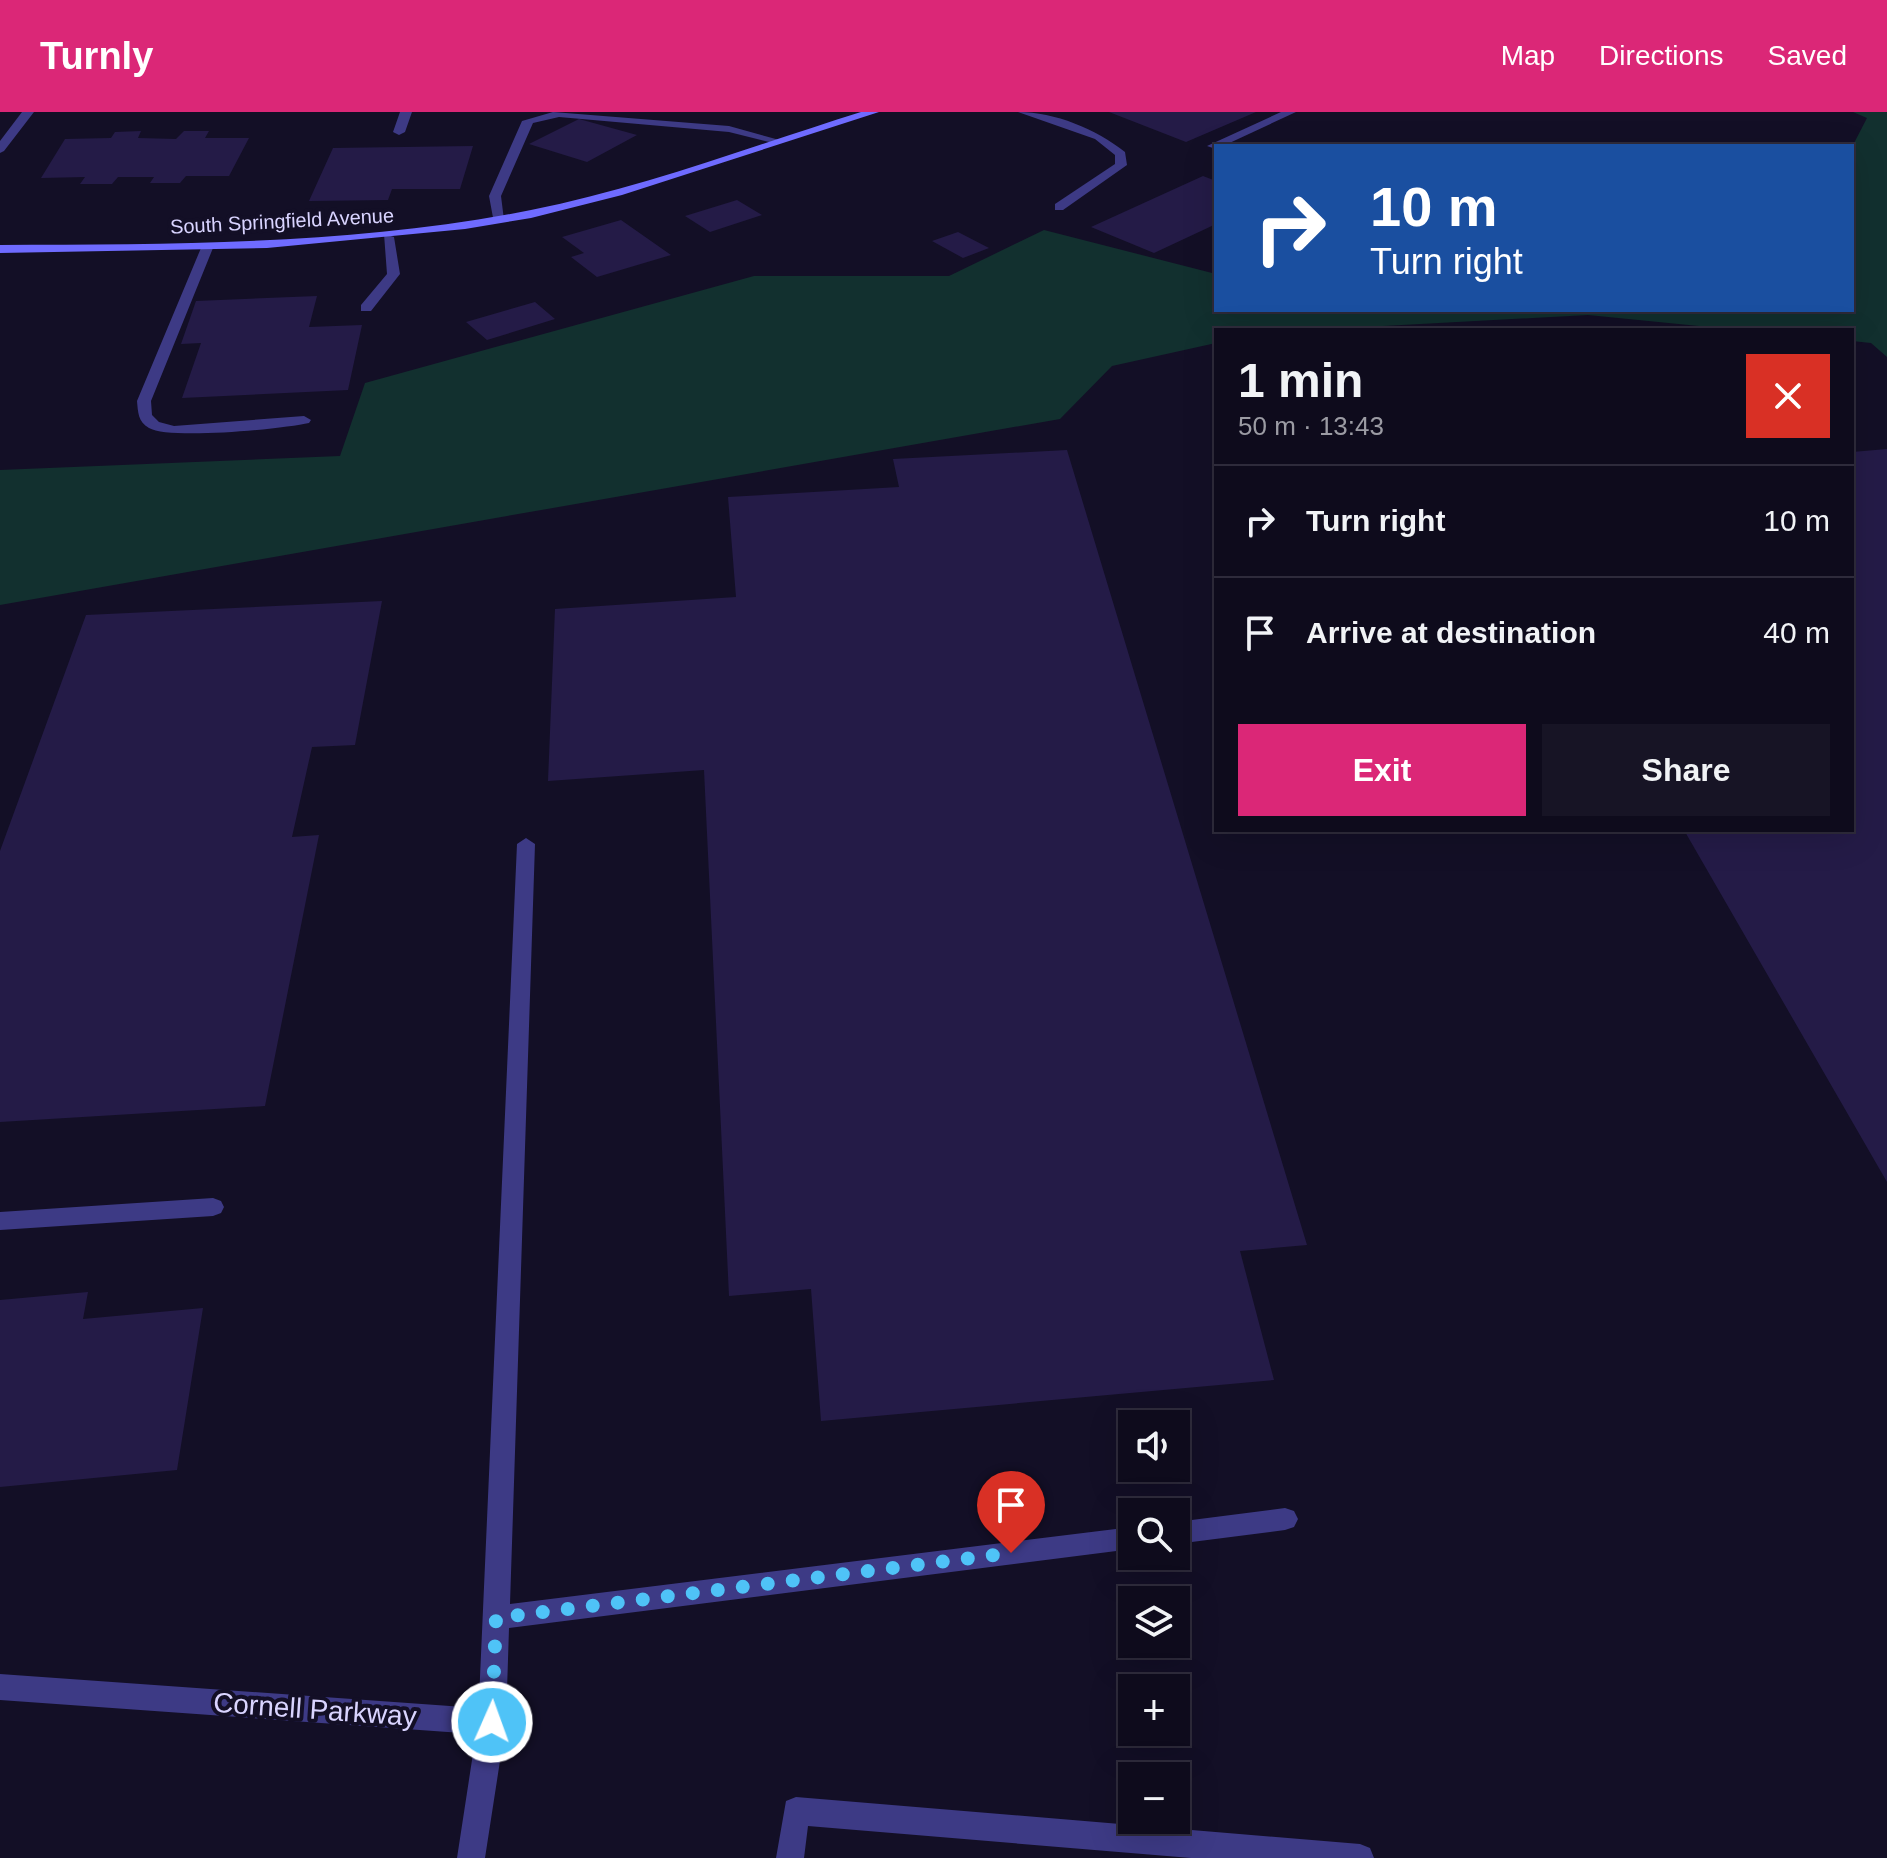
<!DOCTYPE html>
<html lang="en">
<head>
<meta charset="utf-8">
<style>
  :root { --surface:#0e0b1c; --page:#171425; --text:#f1f3f6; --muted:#9b9ba3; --line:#2e2b3b; --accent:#db2777 }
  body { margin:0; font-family:Arial,sans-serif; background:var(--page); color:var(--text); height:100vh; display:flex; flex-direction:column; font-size:30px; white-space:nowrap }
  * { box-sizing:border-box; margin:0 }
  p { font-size:26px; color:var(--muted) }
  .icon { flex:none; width:44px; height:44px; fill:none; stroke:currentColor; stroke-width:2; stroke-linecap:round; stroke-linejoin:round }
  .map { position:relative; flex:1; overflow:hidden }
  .drawer { position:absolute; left:1214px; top:216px; width:640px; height:504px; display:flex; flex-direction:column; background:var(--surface); border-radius:0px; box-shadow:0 8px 32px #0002,0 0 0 2px var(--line) }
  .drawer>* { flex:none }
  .guide { position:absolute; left:1214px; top:32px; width:640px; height:168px; border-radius:0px; box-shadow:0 8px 32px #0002,0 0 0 2px var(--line); background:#1a4fa0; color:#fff; overflow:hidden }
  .fabs { position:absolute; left:1118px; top:1298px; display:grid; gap:16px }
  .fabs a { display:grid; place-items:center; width:72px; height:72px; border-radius:0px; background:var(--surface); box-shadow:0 8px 32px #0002,0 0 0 2px var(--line); font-size:40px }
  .pin { position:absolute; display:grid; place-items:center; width:68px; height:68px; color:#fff; margin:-82px -34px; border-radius:50% 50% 50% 0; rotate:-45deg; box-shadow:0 0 8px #0007 }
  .pin .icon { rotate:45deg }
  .me { position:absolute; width:88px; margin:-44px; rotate:2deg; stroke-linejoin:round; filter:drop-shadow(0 0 6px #0008) }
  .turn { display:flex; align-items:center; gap:28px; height:168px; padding:0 24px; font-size:36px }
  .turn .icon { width:104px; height:104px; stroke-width:2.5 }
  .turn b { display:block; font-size:56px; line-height:68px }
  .round { display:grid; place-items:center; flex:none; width:84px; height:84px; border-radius:0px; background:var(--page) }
  .head { display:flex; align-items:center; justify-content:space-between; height:136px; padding:0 24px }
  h1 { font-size:48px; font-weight:600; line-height:60px }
  .cta { display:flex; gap:16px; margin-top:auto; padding:16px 24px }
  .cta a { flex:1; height:92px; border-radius:0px; background:var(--accent); color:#fff; font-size:32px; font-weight:600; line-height:92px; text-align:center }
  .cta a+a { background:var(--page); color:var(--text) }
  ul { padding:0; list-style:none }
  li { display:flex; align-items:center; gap:24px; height:112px; padding:0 24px; border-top:2px solid var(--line) }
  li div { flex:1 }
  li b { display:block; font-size:30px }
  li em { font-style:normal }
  header { display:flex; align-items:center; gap:48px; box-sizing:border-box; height:112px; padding:0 40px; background:var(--accent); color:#fff }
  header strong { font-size:38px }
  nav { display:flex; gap:44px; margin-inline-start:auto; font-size:28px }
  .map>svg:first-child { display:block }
  .green { fill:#12302f }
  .building { fill:#241b47 }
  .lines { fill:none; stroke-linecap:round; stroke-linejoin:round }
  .lane { fill:#3d3a85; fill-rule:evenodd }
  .street { fill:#3d3a85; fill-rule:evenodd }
  .secondary { fill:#6f6bff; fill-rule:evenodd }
  .route { stroke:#4fc3f7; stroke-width:14; stroke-dasharray:0 25.2 }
  .labels { text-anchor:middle; stroke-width:8; stroke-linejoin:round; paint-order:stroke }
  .far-street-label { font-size:20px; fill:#d9d4ff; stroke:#130f26 }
  .near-street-label { font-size:28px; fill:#d9d4ff; stroke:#130f26 }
</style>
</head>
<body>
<header>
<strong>Turnly</strong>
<nav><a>Map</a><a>Directions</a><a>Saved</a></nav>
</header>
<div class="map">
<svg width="1887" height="1746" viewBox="0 0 1887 1746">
  <rect width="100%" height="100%" fill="#130f26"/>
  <path class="green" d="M1853 0H1887V245L1871 231 1852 229V218H1739L1588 203 1310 218H1216V231L1112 254 1060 307 0 493V358L340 344 365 271 754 164H949L1044 118 1216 162V198H1852V35L1867 6Z"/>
  <path class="building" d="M1109 0H1256L1186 30Z
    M579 7 637 23 587 50 529 32Z
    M141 19 138 26 176 27 184 19H209L205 26H249L229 64H186L180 71H150L154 65H118L112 72H80L85 65 41 66 65 27 111 26 115 20Z
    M473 34 460 77H392L388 88 309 89 333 36Z
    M1203 64 1216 69V112L1154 141 1091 115Z
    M737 88 762 103 710 120 685 104Z
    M621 108 671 143 597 165 571 145 584 141 562 125Z
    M958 120 989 136 963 146 932 129Z
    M317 184 309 215 362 213 348 278 182 286 201 231 181 232 196 189Z
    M535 190 555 207 487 228 466 210Z
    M1887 337V1070L1684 718H1852V340Z
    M1067 338 1307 1133 1240 1139 1274 1268 821 1309 811 1177 729 1184 704 658 548 669 555 497 736 485 728 385 899 375 893 347Z
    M382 489 355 633 312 635 292 725 319 723 265 994 0 1010V739L86 503Z
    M88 1180 83 1207 203 1196 177 1358 0 1375V1188Z"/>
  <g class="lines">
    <path class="lane" d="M22 0H34L4 39 0 41V29Z
      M400 0H412L405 20 399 23 393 20Z
      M553 0 729 14 783 29 777 32 729 20 559 5 533 11 501 84 504 108 494 111 489 84 522 9Z
      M1018 0C1055 0 1096 17 1125 40L1127 53 1063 98H1055V92L1115 52V43L1095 27Z
      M1281 0H1296L1223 34H1216V37L1207 34Z
      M384 122 394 125 400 162 371 199H361V193L387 162Z
      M207 132 213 136 151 289 152 303 159 310 174 314 304 304 311 308 309 311C283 317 169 328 149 316 138 310 138 300 137 289L201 136Z
      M526 726 535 732 510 1492 1132 1415V1437L509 1516 506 1610 502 1619 492 1623 482 1619 478 1610 517 732Z
      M213 1086 221 1089 224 1095 221 1101 213 1104 0 1118V1100Z
      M1285 1396 1294 1399 1298 1407 1294 1415 1285 1418 1176 1432V1410Z
      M796 1685 1360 1732 1370 1736 1374 1746H1191L808 1714 804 1746H776L786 1689Z"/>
    <path class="street" d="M0 1562 492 1597 502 1601 506 1610 485 1746H457L476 1622 0 1588Z"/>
    <path class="secondary" d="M861 0H879L622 83 531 106 465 117 267 136 0 141V133C177 132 356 133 531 98 643 76 752 34 861 0Z"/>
  </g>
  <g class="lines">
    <path class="route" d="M492 1610 496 1506 1011 1441"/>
  </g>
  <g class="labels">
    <g class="far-street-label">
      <text transform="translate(282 109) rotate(-3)" y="7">South Springfield Avenue</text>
    </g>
    <g class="near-street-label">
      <text transform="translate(315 1597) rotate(4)" y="10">Cornell Parkway</text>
    </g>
  </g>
</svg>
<div class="fabs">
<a><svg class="icon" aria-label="sound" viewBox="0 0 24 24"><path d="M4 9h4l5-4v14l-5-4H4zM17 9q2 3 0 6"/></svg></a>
<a><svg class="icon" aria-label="search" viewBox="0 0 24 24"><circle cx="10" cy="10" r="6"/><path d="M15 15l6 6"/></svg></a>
<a><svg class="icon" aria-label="layers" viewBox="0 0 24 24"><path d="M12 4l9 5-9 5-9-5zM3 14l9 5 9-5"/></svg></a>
<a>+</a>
<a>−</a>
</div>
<div class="pin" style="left:1011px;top:1441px;background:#d93025"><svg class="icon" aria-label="arrive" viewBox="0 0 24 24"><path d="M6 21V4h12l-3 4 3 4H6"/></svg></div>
<svg class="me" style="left:492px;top:1610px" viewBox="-20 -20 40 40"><circle r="17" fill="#4fc3f7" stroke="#fff" stroke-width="3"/><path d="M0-11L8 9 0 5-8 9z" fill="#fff"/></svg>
<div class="guide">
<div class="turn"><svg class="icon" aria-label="right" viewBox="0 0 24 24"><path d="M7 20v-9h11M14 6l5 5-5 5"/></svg><div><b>10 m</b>Turn right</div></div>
</div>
<section class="drawer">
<div class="head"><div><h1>1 min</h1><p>50 m · 13:43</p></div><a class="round" style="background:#d93025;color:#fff"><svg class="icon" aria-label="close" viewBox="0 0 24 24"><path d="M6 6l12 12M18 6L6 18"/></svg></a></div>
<ul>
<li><svg class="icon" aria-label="right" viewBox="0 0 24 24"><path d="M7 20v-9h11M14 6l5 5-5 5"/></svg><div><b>Turn right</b></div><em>10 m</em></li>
<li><svg class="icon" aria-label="arrive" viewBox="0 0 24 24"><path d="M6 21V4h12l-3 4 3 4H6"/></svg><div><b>Arrive at destination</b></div><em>40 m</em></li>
</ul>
<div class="cta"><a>Exit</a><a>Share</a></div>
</section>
</div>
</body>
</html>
